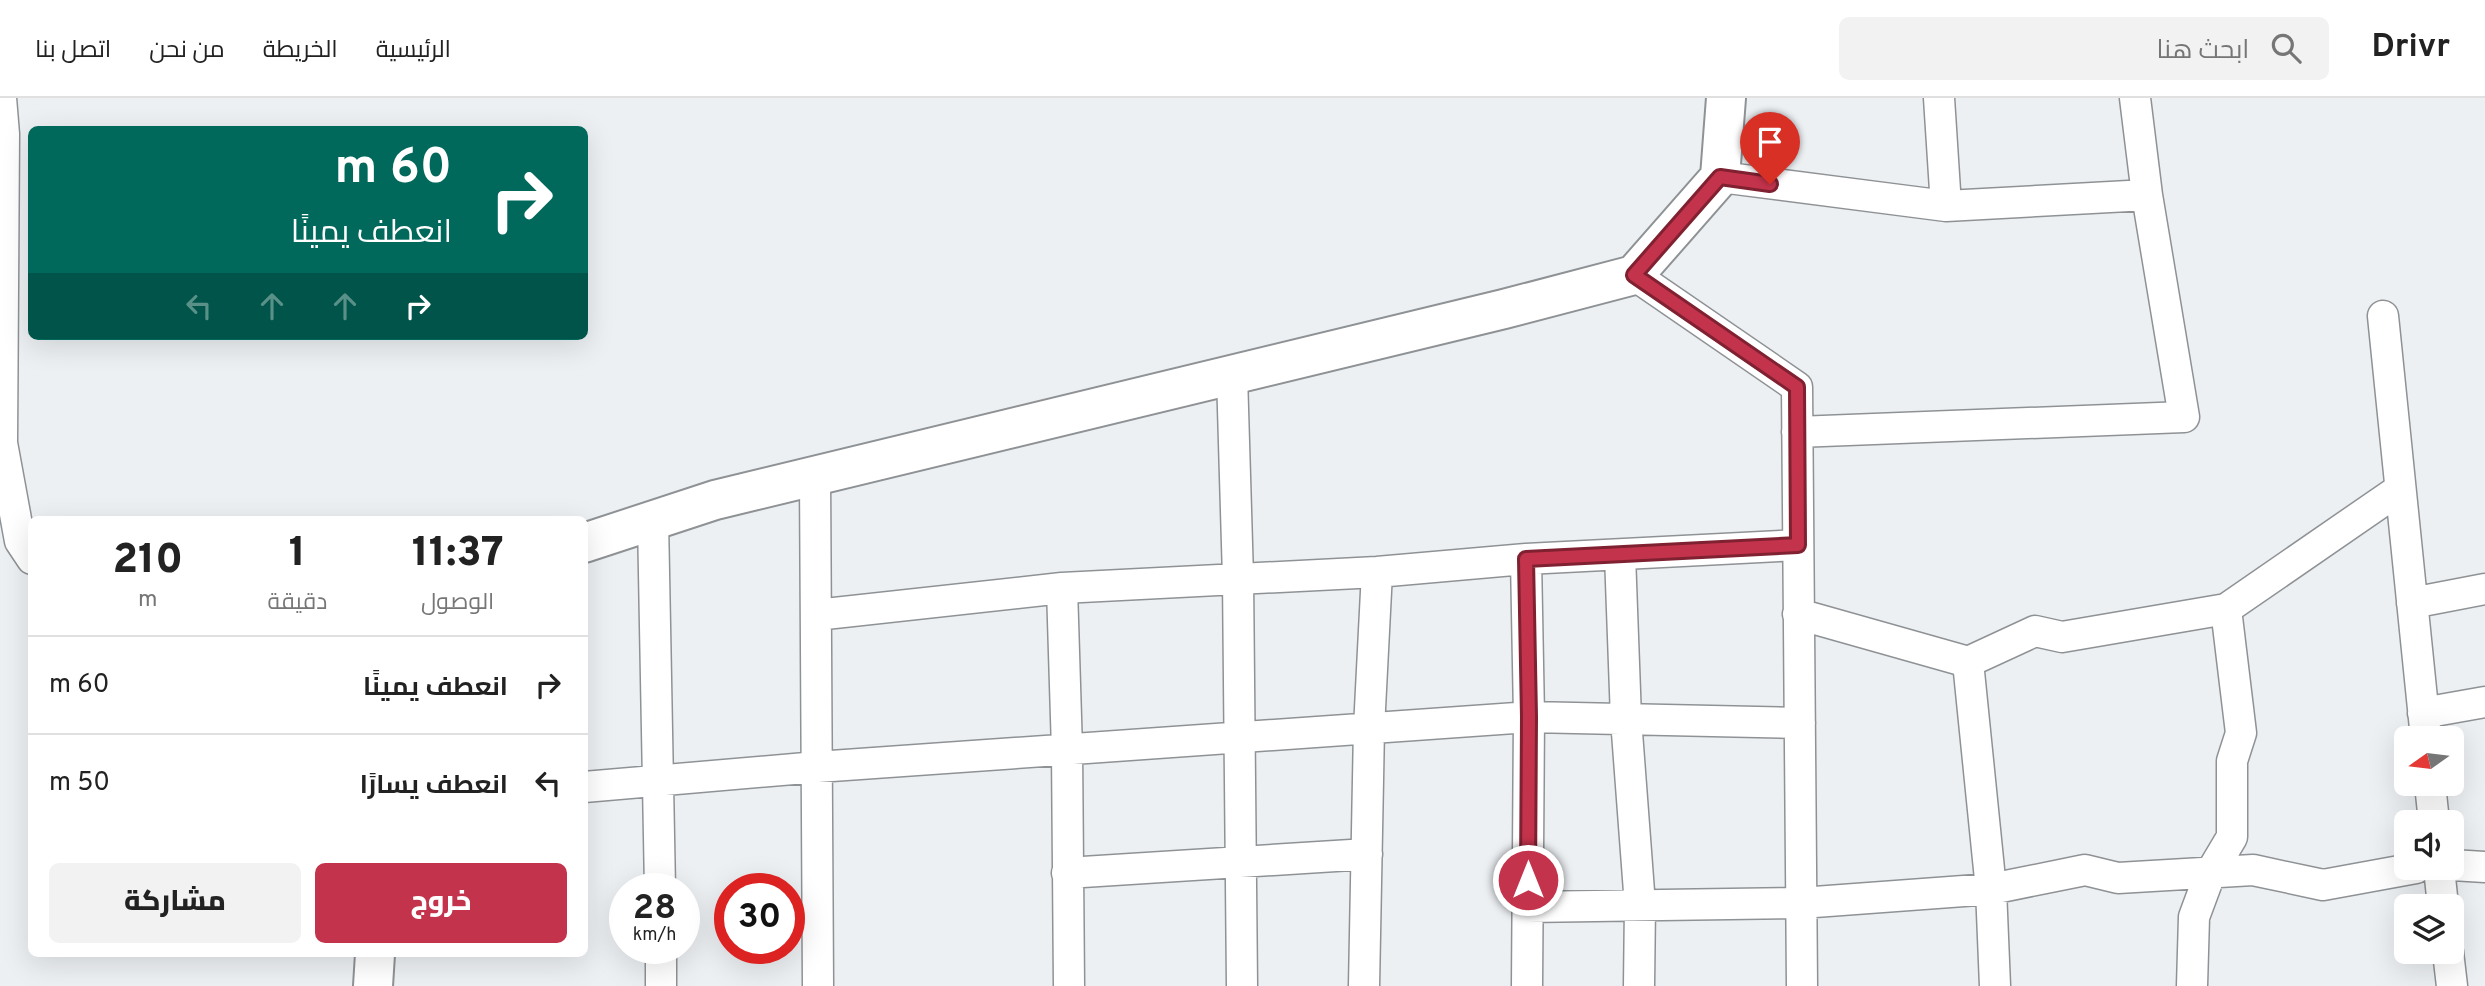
<!DOCTYPE html>
<html lang="ar">
<head>
<meta charset="utf-8">
<style>
  :root { --surface:#fff; --page:#f2f2f2; --text:#222; --muted:#767676; --line:#e0e0e0; --accent:#c4334c }
  body { margin:0; font-family:Overpass,Cairo,sans-serif; background:var(--page); color:var(--text); direction:rtl; height:100vh; display:flex; flex-direction:column; font-size:26px; white-space:nowrap }
  * { box-sizing:border-box; margin:0 }
  p { font-size:23px; color:var(--muted) }
  .icon { flex:none; width:38px; height:38px; fill:none; stroke:currentColor; stroke-width:2; stroke-linecap:round; stroke-linejoin:round }
  .map { position:relative; flex:1; overflow:hidden; direction:ltr }
  .side { position:absolute; left:28px; top:418px; width:560px; height:441px; display:flex; flex-direction:column; background:var(--surface); border-radius:10px; box-shadow:0 7px 28px #0002; direction:rtl }
  .side>* { flex:none }
  .guide { position:absolute; left:28px; top:28px; width:560px; height:214px; border-radius:10px; box-shadow:0 7px 28px #0002; direction:rtl; background:#00695c; color:#fff; overflow:hidden }
  .needle { width:46px; rotate:256deg }
  .fabs { position:absolute; left:2394px; top:628px; display:grid; gap:14px }
  .fabs a { display:grid; place-items:center; width:70px; height:70px; border-radius:10px; background:var(--surface); box-shadow:0 7px 28px #0002; font-size:35px }
  .speed { position:absolute; left:609px; top:775px; display:flex; gap:14px; font-size:35px; font-weight:700; text-align:center }
  .speed>* { display:grid; place-content:center; width:91px; height:91px; border-radius:50%; background:var(--surface); box-shadow:0 7px 28px #0002; line-height:1 }
  .speed small { font-size:18px; font-weight:400 }
  .speed .limit { border:10px solid #d22; background:#fff; color:#111 }
  .pin { position:absolute; display:grid; place-items:center; width:60px; height:60px; color:#fff; margin:-72px -30px; border-radius:50% 50% 50% 0; rotate:-45deg; box-shadow:0 0 7px #0007 }
  .pin .icon { rotate:45deg }
  .me { position:absolute; width:77px; margin:-38px; rotate:0deg; stroke-linejoin:round; filter:drop-shadow(0 0 5px #0008) }
  .turn { display:flex; align-items:center; gap:24px; height:147px; padding:0 21px; font-size:32px }
  .turn .icon { width:91px; height:91px; stroke-width:2.5 }
  .turn b { display:block; font-size:49px; line-height:60px }
  .lanes { display:flex; align-items:center; height:66px; padding:0 21px; background:#0003; justify-content:center; gap:35px; direction:ltr }
  .lanes .off { opacity:.35 }
  .eta { display:flex; justify-content:space-evenly; align-items:center; height:119px; text-align:center }
  .eta b { font-size:42px; font-weight:800; line-height:49px }
  .button { display:flex; gap:14px; margin-top:auto; padding:14px 21px }
  .button a { flex:1; height:80px; border-radius:10px; background:var(--accent); color:#fff; font-size:28px; font-weight:800; line-height:80px; text-align:center }
  .button a+a { background:var(--page); color:var(--text) }
  ul { padding:0; list-style:none }
  li { display:flex; align-items:center; gap:21px; height:98px; padding:0 21px; border-top:2px solid var(--line) }
  li div { flex:1 }
  li b { display:block; font-size:26px }
  li em { font-style:normal }
  header { display:flex; align-items:center; gap:42px; box-sizing:border-box; height:98px; padding:0 35px; background:var(--surface); border-bottom:2px solid var(--line) }
  header strong { font-size:33px }
  nav { display:flex; gap:38px; margin-inline-start:auto; font-size:24px }
  .search { width:490px; height:63px; background:var(--page); display:flex; align-items:center; gap:18px; box-sizing:border-box; padding:0 24px; border-radius:10px; color:var(--muted); font-size:26px }
  .map>svg:first-child { display:block }
  .lines { fill:none; stroke-linecap:round; stroke-linejoin:round }
  .street-casing { stroke:#8f9295; stroke-width:33 }
  .secondary-casing { stroke:#8f9295; stroke-width:42 }
  .street { stroke:#fff; stroke-width:30 }
  .secondary { stroke:#fff; stroke-width:38 }
  .route-casing { stroke:#7f2131; stroke-width:18 }
  .route { stroke:#c4334c; stroke-width:12 }
</style>
</head>
<body>
<header>
<strong>Drivr</strong>
<div class="search"><svg class="icon" aria-label="search" viewBox="0 0 24 24"><circle cx="10" cy="10" r="6"/><path d="M15 15l6 6"/></svg>ابحث هنا</div>
<nav><a>الرئيسية</a><a>الخريطة</a><a>من نحن</a><a>اتصل بنا</a></nav>
</header>
<div class="map">
<svg width="2485" height="888" viewBox="0 0 2485 888">
  <rect width="100%" height="100%" fill="#edf0f3"/>
  <g class="lines">
    <defs>
      <path id="street" d="M1 0 4 36 2 345 20 443 32 461
        M1939 0 1946 108
        M1720 79 1946 108 2147 97 2135 0
        M1634 177 1797 289 1802 888
        M2383 218 2426 640
        M1232 277 1238 480 1242 888
        M1797 334 2184 319 2147 97
        M815 378 818 888
        M653 422 660 791
        M1620 457 1626 621 1640 807 1639 888
        M1526 461 1529 619 1527 888
        M1062 490 1067 652 1069 888
        M2412 505 2485 491
        M1798 516 1968 564 2035 533 2062 539 2226 511 2400 391
        M816 517 1062 490 1377 474 1526 461 1798 447
        M1968 564 1991 791 1995 888
        M2423 615 2485 604
        M2430 686 2434 724
        M584 689 817 669 1529 619 1800 625
        M2452 767 2485 769
        M2439 770 2443 808
        M1067 775 1367 756
        M1527 809 1801 805 1991 791 2085 772 2118 780 2253 772 2323 787 2416 770
        M661 850V888
        M2448 854 2452 888
        M1364 888 1369 630 1377 474
        M2192 888 2194 819 2210 776 2232 739V663L2241 635 2226 511"/>
      <path id="secondary" d="M584 445 715 402 1504 211 1634 177 1720 79 1726 0
        M373 888 375 856"/>
    </defs>
    <use href="#street" class="street-casing"/>
    <use href="#secondary" class="secondary-casing"/>
    <use href="#street" class="street"/>
    <use href="#secondary" class="secondary"/>
  </g>
  <g class="lines">
    <defs>
      <path id="route" d="M1528 782 1529 619 1526 461 1798 447 1797 289 1634 177 1720 79 1770 86"/>
    </defs>
    <use href="#route" class="route-casing"/>
    <use href="#route" class="route"/>
  </g>
</svg>
<div class="fabs">
<a><svg class="needle" viewBox="-14 -14 28 28"><path d="M0-13l5 13h-10z" fill="#e53935"/><path d="M0 13l5-13h-10z" fill="#767676"/></svg></a>
<a><svg class="icon" aria-label="sound" viewBox="0 0 24 24"><path d="M4 9h4l5-4v14l-5-4H4zM17 9q2 3 0 6"/></svg></a>
<a><svg class="icon" aria-label="layers" viewBox="0 0 24 24"><path d="M12 4l9 5-9 5-9-5zM3 14l9 5 9-5"/></svg></a>
</div>
<div class="speed"><div>28<small>km/h</small></div><div class="limit">30</div></div>
<div class="pin" style="left:1770px;top:86px;background:#d93025"><svg class="icon" aria-label="arrive" viewBox="0 0 24 24"><path d="M6 21V4h12l-3 4 3 4H6"/></svg></div>
<svg class="me" style="left:1528px;top:782px" viewBox="-20 -20 40 40"><circle r="17" fill="#c4334c" stroke="#fff" stroke-width="3"/><path d="M0-11L8 9 0 5-8 9z" fill="#fff"/></svg>
<div class="guide">
<div class="turn"><svg class="icon" aria-label="right" viewBox="0 0 24 24"><path d="M7 20v-9h11M14 6l5 5-5 5"/></svg><div><b>60 m</b>انعطف يمينًا</div></div>
<div class="lanes"><svg class="icon off" aria-label="left" viewBox="0 0 24 24"><path d="M17 20v-9H6M10 6l-5 5 5 5"/></svg><svg class="icon off" aria-label="ahead" viewBox="0 0 24 24"><path d="M12 20V5M6 11l6-6 6 6"/></svg><svg class="icon off" aria-label="ahead" viewBox="0 0 24 24"><path d="M12 20V5M6 11l6-6 6 6"/></svg><svg class="icon" aria-label="right" viewBox="0 0 24 24"><path d="M7 20v-9h11M14 6l5 5-5 5"/></svg></div>
</div>
<section class="side">
<div class="eta">
<div><b>11:37</b><p>الوصول</p></div>
<div><b>1</b><p>دقيقة</p></div>
<div><b>210</b><p>m</p></div>
</div>
<ul>
<li><svg class="icon" aria-label="right" viewBox="0 0 24 24"><path d="M7 20v-9h11M14 6l5 5-5 5"/></svg><div><b>انعطف يمينًا</b></div><em>60 m</em></li>
<li><svg class="icon" aria-label="left" viewBox="0 0 24 24"><path d="M17 20v-9H6M10 6l-5 5 5 5"/></svg><div><b>انعطف يسارًا</b></div><em>50 m</em></li>
</ul>
<div class="button"><a>خروج</a><a>مشاركة</a></div>
</section>
</div>
</body>
</html>
